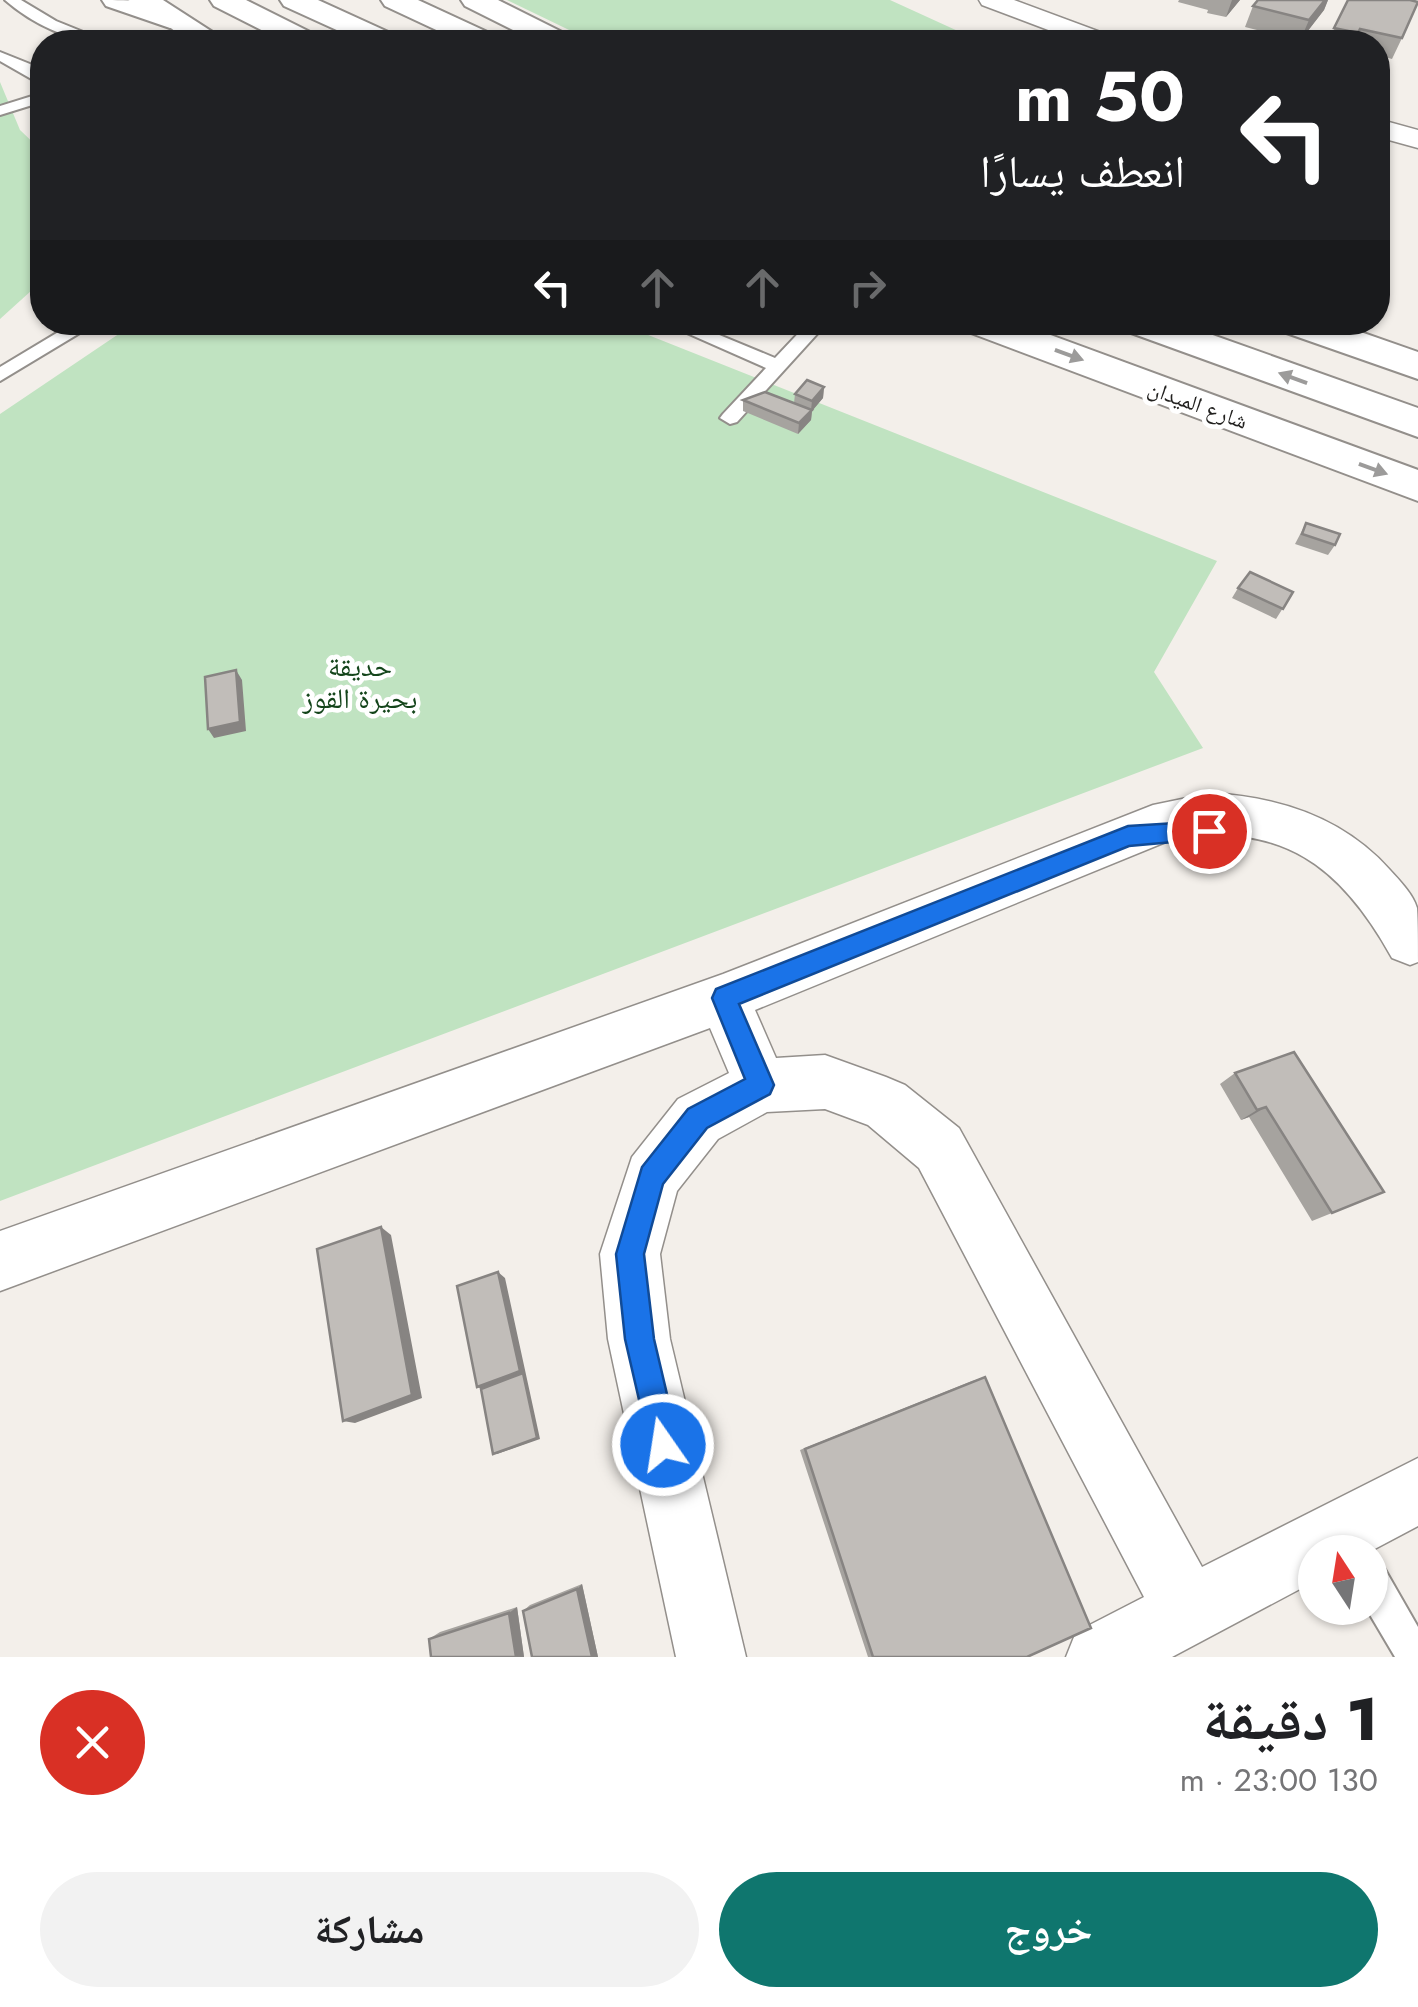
<!DOCTYPE html>
<html lang="ar">
<head>
<meta charset="utf-8">
<style>
  :root { --surface:#fff; --page:#f2f2f2; --text:#202124; --muted:#757577; --accent:#0f766e }
  body { margin:0; font-family:Jost,"Noto Naskh Arabic",sans-serif; background:var(--page); color:var(--text); direction:rtl; height:100vh; display:flex; flex-direction:column; font-size:38px; white-space:nowrap }
  * { box-sizing:border-box; margin:0 }
  p { font-size:32px; color:var(--muted) }
  .icon { flex:none; width:55px; height:55px; fill:none; stroke:currentColor; stroke-width:2; stroke-linecap:round; stroke-linejoin:round }
  .map { position:relative; height:1657px; overflow:hidden; direction:ltr }
  .panel { display:flex; flex-direction:column; background:var(--surface); flex:1 }
  .panel>* { flex:none }
  .hud { position:absolute; left:30px; top:30px; width:1360px; height:305px; border-radius:40px; box-shadow:0 2px 8px #0004; direction:rtl; background:#202124; color:#fff; overflow:hidden }
  .needle { width:65px; rotate:348deg }
  .buttons { position:absolute; left:1298px; top:1535px; display:grid; gap:20px }
  .buttons a { display:grid; place-items:center; width:90px; height:90px; border-radius:50%; background:var(--surface); box-shadow:0 2px 8px #0004; font-size:50px }
  .pin { position:absolute; display:grid; place-items:center; width:85px; height:85px; color:#fff; margin:-42px; border:5px solid #fff; border-radius:50%; box-shadow:0 2px 10px #0007 }
  .me { position:absolute; width:110px; margin:-55px; rotate:347deg; stroke-linejoin:round; filter:drop-shadow(0 0 8px #0008) }
  .turn { display:flex; align-items:center; gap:35px; height:210px; padding:0 40px; font-size:45px }
  .turn .icon { width:130px; height:130px; stroke-width:2.5 }
  .turn b { display:block; font-size:70px; line-height:85px }
  .lanes { display:flex; align-items:center; height:95px; padding:0 40px; background:#0003; justify-content:center; gap:50px; direction:ltr }
  .lanes .off { opacity:.35 }
  .round { display:grid; place-items:center; flex:none; width:105px; height:105px; border-radius:52px; background:var(--page) }
  .head { display:flex; align-items:center; justify-content:space-between; height:170px; padding:0 40px }
  h1 { font-size:60px; font-weight:800; line-height:75px }
  .cta { display:flex; gap:20px; margin-top:auto; padding:20px 40px }
  .cta a { flex:1; height:115px; border-radius:60px; background:var(--accent); color:#fff; font-size:40px; font-weight:800; line-height:115px; text-align:center }
  .cta a+a { background:var(--page); color:var(--text) }
  .map>svg:first-child { display:block }
  .green { fill:#c0e3c1 }
  .lines { fill:none; stroke-linecap:round; stroke-linejoin:round }
  .lane-casing { stroke:#938f8b; stroke-width:4 }
  .street-casing { stroke:#938f8b; stroke-width:3 }
  .secondary-casing { stroke:#938f8b; stroke-width:4 }
  .primary-casing { stroke:#938f8b; stroke-width:4 }
  .highway-casing { stroke:#938f8b; stroke-width:4 }
  .lane { fill:#fff; fill-rule:evenodd }
  .street { fill:#fff; fill-rule:evenodd }
  .secondary { fill:#fff; fill-rule:evenodd }
  .primary { fill:#fff; fill-rule:evenodd }
  .highway { fill:#fff; fill-rule:evenodd }
  .wall { fill:#a6a39f }
  .shaded-wall { fill:#878482 }
  .building { fill:#c1bdb9; stroke:#878482; stroke-width:2.5 }
  .oneway { fill:#9c9b9a }
  .route { fill:#1a73e8; stroke:#114b97; stroke-width:2.5 }
  .labels { text-anchor:middle; stroke-width:9; stroke-linejoin:round; paint-order:stroke }
  .far-street-label { font-size:22px; fill:#22211f; stroke:#fff }
  .park-label { font-size:28px; fill:#14451b; stroke:#fff }
</style>
</head>
<body>
<div class="map">
<svg width="1418" height="1657" viewBox="0 0 1418 1657">
  <rect width="100%" height="100%" fill="#f3efea"/>
  <path class="green" d="M507 0H890L982 42H594Z
    M0 82 20 130 42 151V281L0 319Z
    M135 323H618L1217 561 1154 672 1203 748 0 1201V414Z"/>
  <g class="lines">
    <defs>
      <path id="lane" d="M5 0H21L56 21 108 42C73 44 31 23 5 0Z
        M180 25 192 28 170 42H154Z
        M0 52 35 66 42 73V85L0 61Z
        M42 93V102L0 115V106Z
        M75 322H98L0 381V367Z
        M662 322H688L775 358 809 322H828L737 422 730 424 720 418 723 414 766 368Z
        M1370 1561 1383 1566 1418 1627V1657H1395L1366 1608H1370Z"/>
      <path id="street" d="M979 0H1014L1111 36 1115 42H1080L982 5Z
        M1378 119 1418 130V148L1378 137Z
        M1211 793C1279 797 1344 818 1390 870 1400 881 1413 894 1417 908 1418 923 1418 946 1418 962L1410 965 1392 958C1341 866 1282 821 1173 839L755 1010 776 1058 825 1055 886 1077 905 1085 959 1128 1202 1567 1418 1458V1526L1369 1552H1315V1581L1172 1657H1066L1076 1632 1144 1597 919 1168 868 1125 825 1109 767 1112 718 1139 677 1191 660 1254 670 1339 746 1657H676L608 1339 600 1254 632 1157 678 1099 729 1073 710 1028 0 1291V1231L723 974 1153 805Z"/>
      <path id="secondary" d="M128 0H163L228 42H192Z"/>
      <path id="primary" d="M210 0H246L318 36 322 42H285L214 6Z
        M280 0H318L397 36 401 42H363L284 6Z
        M381 0H418L496 36 500 42H462L385 6Z
        M958 322H1015L1418 470V501L963 330Z
        M1118 322H1176L1418 408V437L1123 330Z
        M1273 322H1332L1418 352V379L1278 330Z"/>
      <path id="highway" d="M102 0C128 0 166 0 185 19L180 25 170 28 106 6Z
        M461 0H498L570 36 574 42H537L465 6Z"/>
    </defs>
    <use href="#lane" class="lane-casing"/>
    <use href="#street" class="street-casing"/>
    <use href="#secondary" class="secondary-casing"/>
    <use href="#primary" class="primary-casing"/>
    <use href="#highway" class="highway-casing"/>
    <use href="#lane" class="lane"/>
    <use href="#street" class="street"/>
    <use href="#secondary" class="secondary"/>
    <use href="#primary" class="primary"/>
    <use href="#highway" class="highway"/>
  </g>
  <path class="wall" d="M1179 0H1240L1226 17 1207 13 1208 10 1178 2Z
    M1258 0H1328L1324 10 1300 41 1245 27 1253 6Z
    M1348 0 1402 38 1392 59 1378 55V42H1328Z
    M824 387 823 398 812 411 811 420 798 434 743 411V400L794 403 795 394Z
    M1306 523 1335 545 1328 555 1295 544Z
    M1238 588 1293 592 1276 619 1232 598Z
    M1235 1073 1384 1192 1312 1221 1249 1117 1241 1120 1220 1084Z
    M985 1377 1027 1657H868L800 1450 972 1381Z
    M582 1584 598 1657H532L523 1611 530 1605Z
    M517 1607 524 1657H431L429 1639 440 1632Z"/>
  <path class="shaded-wall" d="M1232 0H1240L1226 17Z
    M1325 0H1328L1324 10 1300 41 1309 20Z
    M824 387 823 398 812 411 811 420 798 434 799 423 811 410 812 401Z
    M236 670 242 680 246 731 214 738 208 729Z
    M1266 1107 1249 1117 1241 1120 1257 1110Z
    M381 1227 391 1235 422 1398 355 1423 343 1421Z
    M498 1272 505 1278 540 1439 497 1454H493L485 1390 477 1387Z
    M582 1584 598 1657H592L577 1589Z
    M517 1607 524 1657H516L509 1613Z"/>
  <path class="building" d="M1258 0H1325L1309 20 1253 6Z
    M1348 0H1410L1418 2 1402 38 1360 29 1358 33 1334 28Z
    M807 380 824 387 812 401 795 394Z
    M765 392 812 410 799 423 743 400Z
    M1306 523 1340 534 1335 545 1302 534Z
    M1250 572 1293 592 1283 609 1238 588Z
    M236 670 240 722 208 729 205 677Z
    M1294 1052 1384 1192 1332 1213 1266 1107 1257 1110 1235 1073Z
    M381 1227 412 1395 343 1421 317 1249Z
    M498 1272 520 1371 477 1387 457 1286Z
    M523 1373 537 1438 493 1454 481 1389Z
    M985 1377 1091 1628 1027 1657H873L805 1449Z
    M577 1589 592 1657H532L523 1611Z
    M509 1613 516 1657H431L429 1639Z"/>
  <defs><path id="oneway-solid" d="M-6-.8H1V-3.2L6.5 0L1 3.2V.8H-6Z" transform="scale(2.5)"/></defs>
  <g class="oneway">
    <use href="#oneway-solid" transform="translate(1069 355) rotate(20)"/>
    <use href="#oneway-solid" transform="translate(1293 378) rotate(-160)"/>
    <use href="#oneway-solid" transform="translate(1373 469) rotate(20)"/>
  </g>
  <path class="route" d="M1209 821 1217 824 1220 831 1217 838 1129 846 739 1004 774 1085 770 1094 707 1128 663 1184 644 1254 654 1339 679 1445 674 1456 663 1460 652 1456 625 1339 616 1254 642 1167 688 1109 745 1079 712 998 716 989 1128 826Z"/>
  <g class="labels">
    <g class="far-street-label">
      <text transform="translate(1198 404) rotate(20)" y="8">شارع الميدان</text>
    </g>
    <g class="park-label">
      <text x="360" y="676">حديقة<tspan x="360" dy="32">بحيرة القوز</tspan></text>
    </g>
  </g>
</svg>
<div class="buttons">
<a><svg class="needle" viewBox="-14 -14 28 28"><path d="M0-13l5 13h-10z" fill="#e53935"/><path d="M0 13l5-13h-10z" fill="#757577"/></svg></a>
</div>
<div class="pin" style="left:1209px;top:831px;background:#d93025"><svg class="icon" aria-label="arrive" viewBox="0 0 24 24"><path d="M6 21V4h12l-3 4 3 4H6"/></svg></div>
<svg class="me" style="left:663px;top:1445px" viewBox="-20 -20 40 40"><circle r="17" fill="#1a73e8" stroke="#fff" stroke-width="3"/><path d="M0-11L8 9 0 5-8 9z" fill="#fff"/></svg>
<div class="hud">
<div class="turn"><svg class="icon" aria-label="left" viewBox="0 0 24 24"><path d="M17 20v-9H6M10 6l-5 5 5 5"/></svg><div><b>50 m</b>انعطف يسارًا</div></div>
<div class="lanes"><svg class="icon" aria-label="left" viewBox="0 0 24 24"><path d="M17 20v-9H6M10 6l-5 5 5 5"/></svg><svg class="icon off" aria-label="ahead" viewBox="0 0 24 24"><path d="M12 20V5M6 11l6-6 6 6"/></svg><svg class="icon off" aria-label="ahead" viewBox="0 0 24 24"><path d="M12 20V5M6 11l6-6 6 6"/></svg><svg class="icon off" aria-label="right" viewBox="0 0 24 24"><path d="M7 20v-9h11M14 6l5 5-5 5"/></svg></div>
</div>
</div>
<section class="panel">
<div class="head"><div><h1>1 دقيقة</h1><p>130 m · 23:00</p></div><a class="round" style="background:#d93025;color:#fff"><svg class="icon" aria-label="close" viewBox="0 0 24 24"><path d="M6 6l12 12M18 6L6 18"/></svg></a></div>
<div class="cta"><a>خروج</a><a>مشاركة</a></div>
</section>
</body>
</html>
